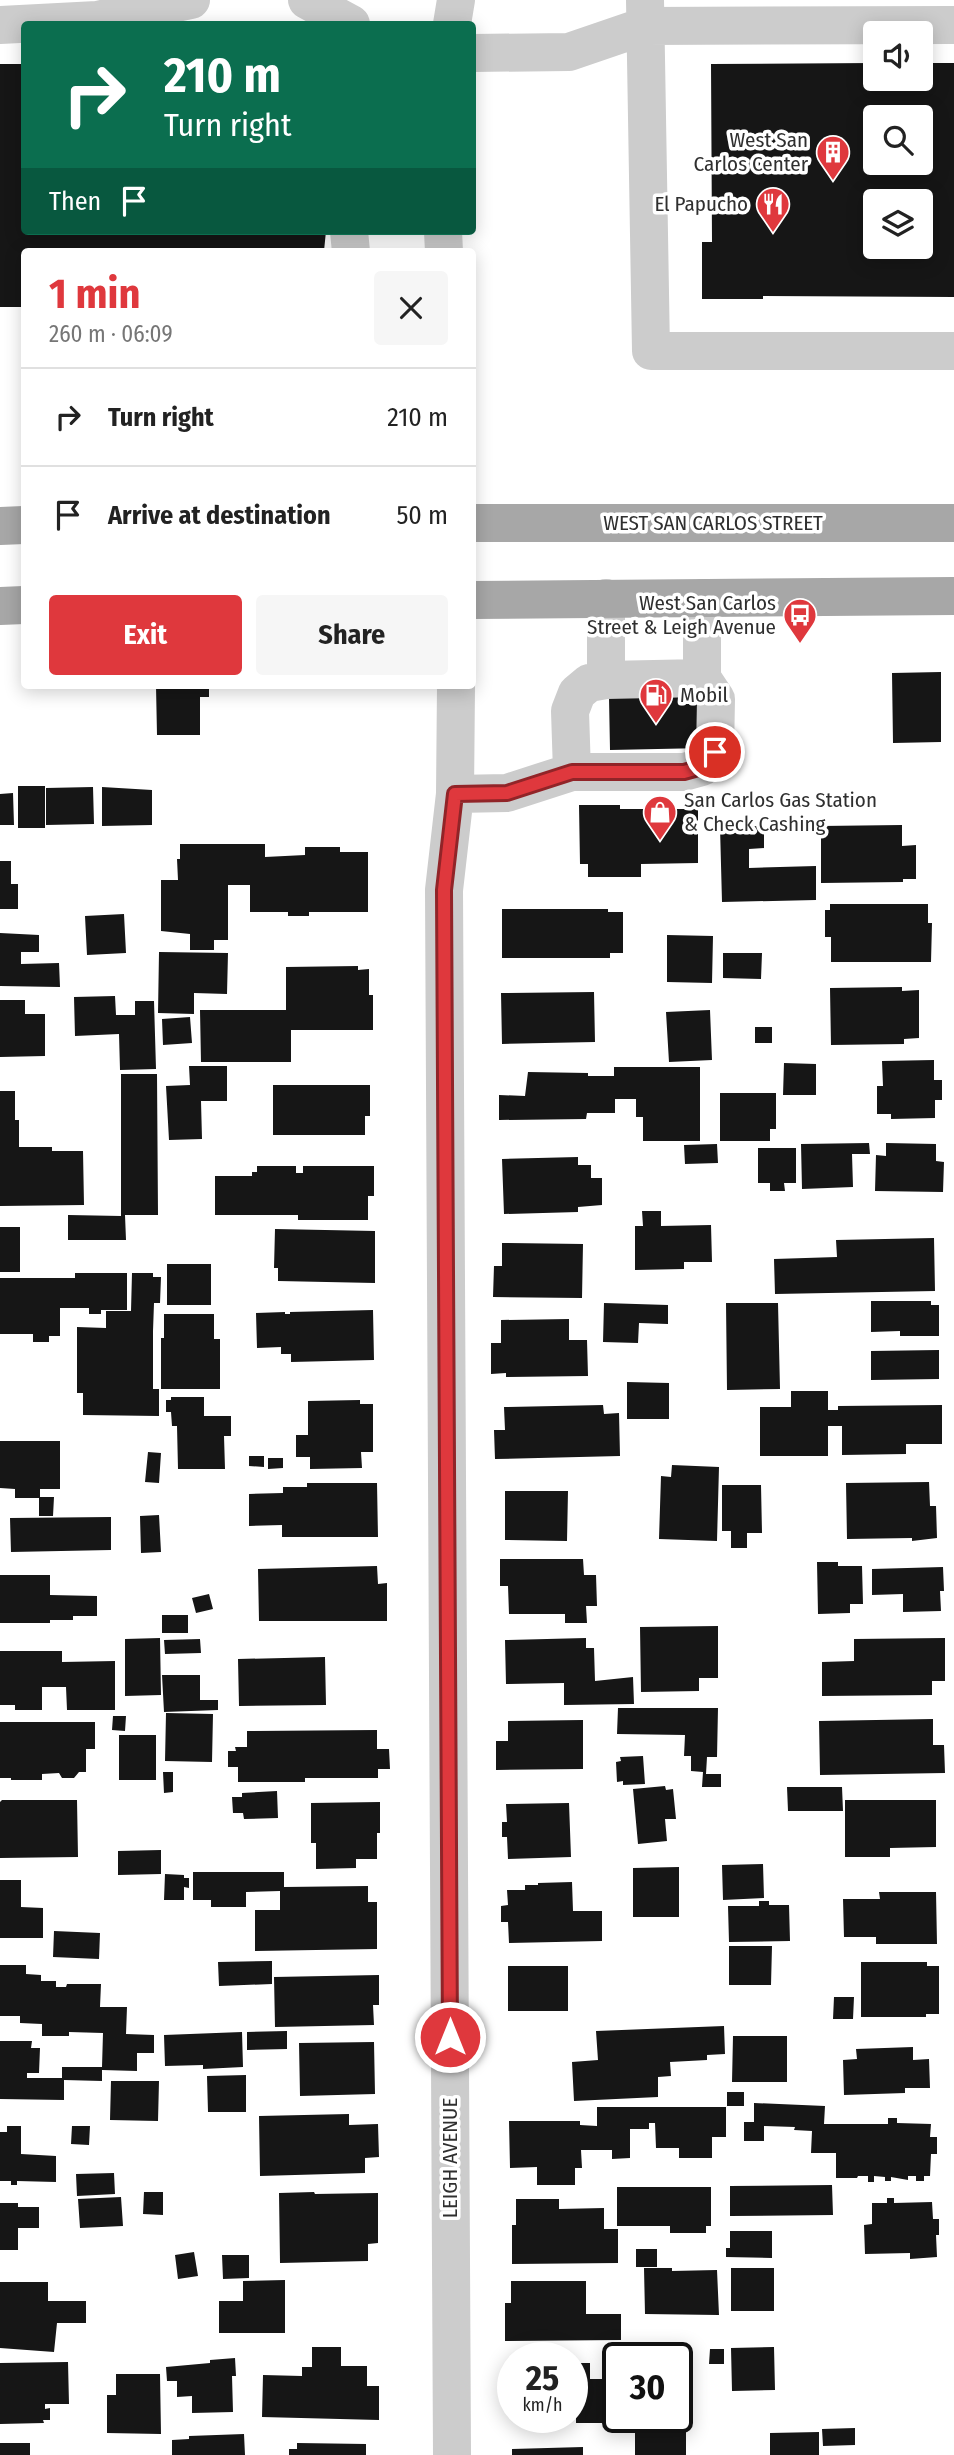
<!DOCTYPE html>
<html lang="en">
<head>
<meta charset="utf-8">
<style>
  :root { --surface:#fff; --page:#f6f6f6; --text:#222; --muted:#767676; --line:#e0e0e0; --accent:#df383d }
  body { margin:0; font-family:"Fira Sans Condensed",sans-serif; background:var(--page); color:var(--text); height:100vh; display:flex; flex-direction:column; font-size:26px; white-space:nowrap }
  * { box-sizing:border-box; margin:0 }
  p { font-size:23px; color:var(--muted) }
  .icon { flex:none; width:38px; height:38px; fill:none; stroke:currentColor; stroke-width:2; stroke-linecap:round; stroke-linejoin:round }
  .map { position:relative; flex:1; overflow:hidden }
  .drawer { position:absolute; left:21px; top:248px; width:455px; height:441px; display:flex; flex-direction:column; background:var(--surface); border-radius:7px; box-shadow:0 4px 18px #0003 }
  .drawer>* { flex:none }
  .guide { position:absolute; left:21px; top:21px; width:455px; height:214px; border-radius:7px; box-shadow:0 4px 18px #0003; background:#0b6e4f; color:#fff; overflow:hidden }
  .tools { position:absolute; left:863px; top:21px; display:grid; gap:14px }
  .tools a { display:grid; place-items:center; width:70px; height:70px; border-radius:7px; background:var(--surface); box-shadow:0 4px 18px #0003; font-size:35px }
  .speed { position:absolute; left:497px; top:2342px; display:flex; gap:14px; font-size:35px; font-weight:700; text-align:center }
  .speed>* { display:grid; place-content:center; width:91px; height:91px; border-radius:50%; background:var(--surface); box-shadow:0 4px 18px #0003; line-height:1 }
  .speed small { font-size:18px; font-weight:400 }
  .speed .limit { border:4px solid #111; border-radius:10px; background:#fff; color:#111 }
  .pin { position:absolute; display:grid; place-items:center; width:60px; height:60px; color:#fff; margin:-30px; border:4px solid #fff; border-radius:50%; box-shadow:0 2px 7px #0007 }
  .me { position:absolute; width:77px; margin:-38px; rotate:0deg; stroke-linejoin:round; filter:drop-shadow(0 0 5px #0008) }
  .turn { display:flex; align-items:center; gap:24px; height:147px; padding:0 28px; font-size:32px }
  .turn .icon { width:91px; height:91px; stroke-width:2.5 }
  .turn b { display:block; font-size:49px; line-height:60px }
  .then { display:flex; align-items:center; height:66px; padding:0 28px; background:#0003; gap:14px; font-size:26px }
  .round { display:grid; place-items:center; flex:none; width:74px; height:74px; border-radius:7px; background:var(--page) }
  .headline { display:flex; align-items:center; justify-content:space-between; height:119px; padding:0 28px }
  h1 { font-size:42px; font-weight:700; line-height:52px; color:var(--accent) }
  .primary-button { display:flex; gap:14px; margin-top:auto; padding:14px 28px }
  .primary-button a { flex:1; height:80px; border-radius:7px; background:var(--accent); color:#fff; font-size:28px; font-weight:700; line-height:80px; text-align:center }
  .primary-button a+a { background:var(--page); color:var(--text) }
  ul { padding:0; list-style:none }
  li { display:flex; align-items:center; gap:21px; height:98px; padding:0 28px; border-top:2px solid var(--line) }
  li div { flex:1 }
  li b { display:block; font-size:26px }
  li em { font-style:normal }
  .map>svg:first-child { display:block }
  .building { fill:#161616; fill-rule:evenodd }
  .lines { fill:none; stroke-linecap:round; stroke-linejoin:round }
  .minor { stroke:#ccc; stroke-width:38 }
  .major { stroke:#a7a7a7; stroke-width:38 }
  .route-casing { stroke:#912428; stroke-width:18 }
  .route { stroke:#df383d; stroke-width:12 }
  .labels { text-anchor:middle; stroke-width:7; stroke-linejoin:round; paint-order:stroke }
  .poi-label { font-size:21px; fill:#2f2f2f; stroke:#fff; text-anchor:end }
  .street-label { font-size:21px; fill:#2f2f2f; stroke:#fff }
</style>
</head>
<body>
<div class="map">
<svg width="954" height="2455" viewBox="0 0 954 2455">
  <rect width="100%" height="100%" fill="#fff"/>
  <path class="building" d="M875 63V79H920V63H954V297L763 296V299H702V242H712L711 64ZM875 117H920V163H875ZM875 201H920V247H875Z
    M0 64H24V231H326L324 251 24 252V307H0Z
    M941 672V742L893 743 892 673Z
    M156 686H209V697H200V735H157Z
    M609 697H704L705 748 610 750Z
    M18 786H45V828H18Z
    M93 787 94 824 46 825V788Z
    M102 787 152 790V825L102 826Z
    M13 793 14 825H0V794Z
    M579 805H620V809H698V863L641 864V877H588V864H580Z
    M902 825V846L916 845V879H903V882L821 883V826Z
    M764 826V848L749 849V868L816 866V900L722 902 720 827Z
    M180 844H265V857L305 855V847H340V852H368V912H309V916H288V912H250V885H228V940H214V950H190V934L161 931V880H178L177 859H180Z
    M0 861H11V884H18V909H0Z
    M830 904H928V923H932L931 962H831V937H825V910H830Z
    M502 909H608V912H623V953H610V958H502Z
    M124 914 126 953 87 955 85 916Z
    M0 933 39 935V952H21V964L59 963 60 987 0 986Z
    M667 935 713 936 712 983 667 982Z
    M159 952 228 953 227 994 194 993V1014L158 1013Z
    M723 953H762L761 979 723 978Z
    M358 966V970L369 969V995H373V1030H291V1062H201L200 1010H286V967Z
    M902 987V991L919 990V1038L904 1039V1044L831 1045 830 988Z
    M594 992 595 1042 502 1044 501 993Z
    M115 996 116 1015H135V1001H154L156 1069 120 1070 119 1034 75 1036 74 997Z
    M0 1000H25V1014H45V1056L0 1057Z
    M710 1010 712 1060 669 1062 666 1012Z
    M190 1017 192 1043 163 1045 162 1019Z
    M755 1027H772V1043H755Z
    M934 1060V1080H942V1100H935V1118L891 1119V1114H877V1086H883L882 1061Z
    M784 1063 816 1064V1095H783Z
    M189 1066H227V1101H201L202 1139 169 1140 166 1086 190 1085Z
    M614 1067H700V1141H643V1117H636V1099H615V1113H587L586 1119 499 1120V1095L525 1096 528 1072 588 1073V1076H614Z
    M121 1074H157L158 1215H125L126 1240H68V1215L121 1216Z
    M273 1085H370V1116H365V1135H273Z
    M0 1091H15V1120H19V1147H52V1151H83L84 1205 0 1206Z
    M720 1093H776V1129H770V1141H720Z
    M869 1143 870 1154H852L853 1187 802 1189 801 1144Z
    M886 1143 936 1144V1161L944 1162 943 1192 875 1191 876 1155 886 1156Z
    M717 1144 718 1163 685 1164 684 1145Z
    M758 1148H796V1183H784L785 1191H770V1183H758Z
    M578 1157V1165H591V1178H602V1205L578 1207V1212L504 1214 502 1159Z
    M257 1166H296V1173H303V1166H374V1196H368V1220H298V1215H215V1176H252V1172H257Z
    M642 1211H661V1226L711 1225 712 1262H684V1269L635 1270V1226H643Z
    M0 1227H20V1272H0Z
    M275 1229 375 1231V1283L278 1281V1268H274Z
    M934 1238 935 1291 775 1294 774 1259 837 1257 836 1240Z
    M502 1243 583 1244 582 1298 493 1297 494 1266H502Z
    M167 1264H211V1305H167Z
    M75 1273H127V1310H101V1314H89V1308H60V1336H49V1342H33V1334H0V1278H75Z
    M132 1273H153V1277H161L160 1303H154L153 1331V1389H159V1416L83 1415V1393H77V1327L106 1328V1311H131Z
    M871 1301H931V1305H939V1336H900V1331L871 1332Z
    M604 1303 668 1305V1324L639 1323 638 1343 603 1342Z
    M726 1303H778L780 1389 727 1390Z
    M373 1310 374 1360 291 1362V1354H281V1347L257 1348 256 1313 285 1312V1314H290V1312Z
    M164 1314H214V1339H220V1389H161V1338H164Z
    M569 1319V1340H587L588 1376 506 1377V1373L491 1374V1343H501V1320Z
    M939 1350V1379L871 1380V1351Z
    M627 1382 669 1383V1419H627Z
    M791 1391H828V1410H838V1406L942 1405V1444H906V1454L842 1455V1426H828V1456H760V1407H791Z
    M171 1397H204V1416H231V1436H224L225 1469H178L177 1426H172L171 1412H166V1400H171Z
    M360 1400V1404H373V1452H361L362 1468 310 1469V1457H296V1435H308V1401Z
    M603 1405 604 1414 619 1413 620 1456 495 1459 494 1430H505L504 1407Z
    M0 1441H60V1489H40V1497H54L53 1516H39V1498H15V1489L0 1488Z
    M148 1452 161 1453 159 1483 145 1482Z
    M249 1456H264V1467L249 1466Z
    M268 1458H283V1468L268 1469Z
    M672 1465 719 1467 717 1541 659 1539 661 1476 671 1477Z
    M929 1482 930 1506H936L937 1538 912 1541V1538L847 1539 846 1483Z
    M307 1483H377L378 1537H282V1525L249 1526V1494L283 1493V1487H307Z
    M722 1485H761L762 1533H747V1548H731V1531H722Z
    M505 1491H568L567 1541 505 1540Z
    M159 1515 161 1552 141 1553 140 1516Z
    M111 1517V1550L11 1552 10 1518Z
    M500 1559H583L584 1575H596L597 1606H586L587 1623H565V1614H509L508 1586H500Z
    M817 1562H838V1566H862L863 1604H850V1613L818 1614Z
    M377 1566 378 1584 387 1583V1621H259L258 1569Z
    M943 1567 944 1591H940L941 1611 903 1612V1594L872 1595V1569Z
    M0 1575H50V1595L97 1596V1616H73V1620H50V1623H0Z
    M209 1594 213 1609 196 1613 192 1598Z
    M162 1615H188V1633H162Z
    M718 1626V1678H699V1691L641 1692 640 1627Z
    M160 1638 161 1695 125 1696V1639Z
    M586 1638V1648H594L595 1681 633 1677 634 1704 564 1705V1683L506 1684 505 1640Z
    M945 1638V1681H932V1695L822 1696V1662L854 1661V1639Z
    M200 1639 201 1653 165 1654 164 1640Z
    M0 1651H62V1662L115 1661V1710H67L66 1687H42V1710H15V1705H0Z
    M325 1657 326 1705 239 1706 238 1659Z
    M162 1675H200V1700H218V1710L164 1712Z
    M618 1708H718L717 1757H707L706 1774H721V1787H702L703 1772 691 1771V1756H684L685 1735 617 1734Z
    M166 1713 213 1714 212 1762 165 1761Z
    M113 1716H126L125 1731 112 1730Z
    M933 1719V1745H944L945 1773 820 1775 819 1721Z
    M583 1720V1769L496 1770V1741H508V1721Z
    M0 1722H95V1749H86V1772H79L74 1778H62L59 1773 42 1774V1780H11V1778H0Z
    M377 1730V1749H389L390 1769H378V1778H305V1782H238V1767H228V1751H236L235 1747H247V1731Z
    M119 1735H156V1780H119Z
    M643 1756 645 1784 623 1785V1781L617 1782 616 1762 621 1761 620 1757Z
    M163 1772H173V1792L164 1793Z
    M665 1786 666 1790 673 1789 676 1819H665L667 1841 638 1844 633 1789Z
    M787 1787H842L843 1811H788Z
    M277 1791 278 1818 244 1819 243 1813H233L232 1797H242V1793Z
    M2 1800H77L78 1857 0 1858V1802Z
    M845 1800H936V1847L890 1848V1857H845Z
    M380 1802V1833H377V1859H356V1868L316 1869V1843H311V1803Z
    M569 1803 571 1857 508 1859 507 1837H502V1822H507L506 1804Z
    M161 1850V1874L118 1875V1851Z
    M763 1864 764 1898 723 1900 722 1865Z
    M679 1867V1917H633V1868Z
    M193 1872H284V1887L368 1886V1902H377V1949L255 1951V1910H280V1891L246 1892V1907H211V1900H193Z
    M165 1874 184 1875V1878H189V1888L184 1887V1900H164Z
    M0 1880H21V1907L43 1908V1938H0Z
    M572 1882 573 1911H602V1941L509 1943 508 1922H501V1906L508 1905 507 1890H525V1885H538V1883Z
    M879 1892H936L937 1944H876V1937H844L843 1899H880Z
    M759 1901H769V1905H789L790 1941 729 1942 728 1906H759Z
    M54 1931 100 1933 99 1959 53 1957Z
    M729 1946H772L771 1985H729Z
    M272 1961V1984L219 1986 218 1962Z
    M861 1962H927V1966H939V2014H926V2017H861Z
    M0 1965H26V1974L41 1975V1981H56V1987H66L67 1984H101L100 2007H127L126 2034 154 2035V2053H137V2071L102 2070V2081L64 2080V2100L0 2099V2041H32L31 2048H40L39 2073H27V2078H62V2067H102L103 2033 69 2032V2036H42V2024L20 2023V2016H0Z
    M508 1966H568V2011H508Z
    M379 1975V2005H373L374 2025 275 2027 274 1977Z
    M834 1997H854L853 2019H833Z
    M724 2026 725 2054 707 2055V2060L670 2062 671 2076 658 2077V2097L574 2101 572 2062 598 2060 596 2031Z
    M287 2031V2049L247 2050V2032Z
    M242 2032 243 2067 203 2069V2065L165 2066 164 2035Z
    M733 2036H787V2082H732Z
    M374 2042 375 2094 300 2096 299 2043Z
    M913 2047V2060L929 2059 930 2088H905V2093L844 2095 843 2060 857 2059 856 2049Z
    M246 2075V2112H208L207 2076Z
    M111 2081H159L158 2121 110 2120Z
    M727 2092H744V2106H727Z
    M754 2103 825 2106 824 2124H888V2118H897V2123L931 2124 930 2137H937V2154H931L930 2176H924V2181H916V2176H908V2180L891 2177V2181H885V2177L874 2176V2182H868V2176H858L857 2178H836V2153H811L812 2131 794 2130 795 2127 764 2126V2141H744V2122H754Z
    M597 2107H726V2137H712V2158H679V2148H656L655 2123H649V2129H630V2158L612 2159V2150H581L582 2168H575V2185H537V2167L510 2168 509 2121H580V2125L597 2126Z
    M349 2114V2125L378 2124 379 2157 365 2158V2173L260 2176 259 2116Z
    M7 2126H21V2154L56 2156V2182L17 2181V2185H11V2181H0V2132H7Z
    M72 2126H90L89 2145 71 2144Z
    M114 2173 115 2194 77 2196 76 2174Z
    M832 2185 833 2215 730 2216V2186Z
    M617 2187H711V2226H706V2233H670V2226H617Z
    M144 2192H163V2215L143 2214Z
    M314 2192 315 2194 378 2193V2243L368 2244V2261L280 2263 279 2193Z
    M121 2197 123 2226 80 2228 78 2199Z
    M887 2198H894V2203L932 2202 933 2219H939V2235H936L937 2257 910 2259V2253L865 2254 864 2225 872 2224V2203H887Z
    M516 2199H559V2209L604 2208V2229H618V2263L512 2264V2225H516Z
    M0 2203H18V2207H39V2228H18V2250H0Z
    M730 2231H772V2258L726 2257V2248H730Z
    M636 2249H657V2267H636Z
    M194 2252 198 2276 178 2279 175 2255Z
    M222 2255H249V2278L223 2279Z
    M644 2268H672V2271L717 2270 719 2315 645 2314Z
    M731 2268H774V2311H731Z
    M285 2280V2333H219V2301H243V2281Z
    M511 2281H586V2314H621V2340L505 2341V2303H511Z
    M0 2282H48V2301H86V2323H57L54 2352 0 2348Z
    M312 2347H341V2366H367V2386H379V2420L262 2417 263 2375 302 2376V2367H312Z
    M774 2347 775 2390 732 2391 731 2348Z
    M710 2349H724V2364H709Z
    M235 2358 236 2376H232L233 2412 192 2413V2396L177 2397V2381H167L166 2367 210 2363V2360Z
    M68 2362 69 2404H45V2409L50 2408V2420H43L44 2423 0 2424V2363Z
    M510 2363H513V2414H510Z
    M572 2363H590V2379H618V2417H676V2423H576V2415H572Z
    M116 2374H160L161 2434 107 2433V2395H116Z
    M855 2428V2445L823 2446 822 2429Z
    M686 2430V2455H635V2431Z
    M819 2432V2455H770V2433Z
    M244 2434 245 2455H172V2440L189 2439V2436Z
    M0 2443H30V2455H0Z
    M297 2443 366 2444V2455H289V2449H297Z
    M583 2447V2455H512V2449Z"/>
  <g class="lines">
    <path class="minor" d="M307 0 351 24
      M645 0 651 351H954
      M452 24 456 0
      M0 25 97 20 191 0
      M472 53 569 52 645 26 954 25
      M349 231 351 252
      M443 231 444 252
      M606 598V680
      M572 772 570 711 577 693 589 683 606 680 702 678
      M455 794 507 793 572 772H684L702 767 715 752 716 699 702 678V598
      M452 2455 444 890 455 794 456 686"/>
    <path class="major" d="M472 523H954
      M0 526 24 525
      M472 600 954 596
      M0 606 24 605"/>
  </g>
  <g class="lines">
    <defs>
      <path id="route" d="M450 2037 444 890 455 794 507 793 572 772H684L702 767 715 752"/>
    </defs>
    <use href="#route" class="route-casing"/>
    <use href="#route" class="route"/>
  </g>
  <defs>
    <symbol id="building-pin" viewBox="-11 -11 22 30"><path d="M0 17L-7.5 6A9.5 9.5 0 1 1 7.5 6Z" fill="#df383d" stroke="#fff"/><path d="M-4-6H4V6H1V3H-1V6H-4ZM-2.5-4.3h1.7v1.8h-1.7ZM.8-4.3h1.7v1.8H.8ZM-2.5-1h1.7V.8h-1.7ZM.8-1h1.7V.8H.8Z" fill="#fff"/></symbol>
    <symbol id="restaurant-pin" viewBox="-11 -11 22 30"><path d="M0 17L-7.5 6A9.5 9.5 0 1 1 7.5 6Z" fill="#df383d" stroke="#fff"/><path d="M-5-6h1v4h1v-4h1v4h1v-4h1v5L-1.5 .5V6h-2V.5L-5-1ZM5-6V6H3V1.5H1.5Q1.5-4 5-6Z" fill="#fff"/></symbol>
    <symbol id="bus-pin" viewBox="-11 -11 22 30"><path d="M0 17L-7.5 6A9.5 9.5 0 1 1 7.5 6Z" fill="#df383d" stroke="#fff"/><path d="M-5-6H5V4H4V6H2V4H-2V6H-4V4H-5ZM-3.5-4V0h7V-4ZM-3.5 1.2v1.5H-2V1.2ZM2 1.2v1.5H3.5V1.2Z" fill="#fff"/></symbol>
    <symbol id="fuel-pin" viewBox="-11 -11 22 30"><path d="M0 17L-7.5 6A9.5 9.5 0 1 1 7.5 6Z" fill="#df383d" stroke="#fff"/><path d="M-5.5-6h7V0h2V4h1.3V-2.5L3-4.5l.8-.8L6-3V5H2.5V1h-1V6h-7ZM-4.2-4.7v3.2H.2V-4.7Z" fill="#fff"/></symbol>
    <symbol id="shop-pin" viewBox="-11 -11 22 30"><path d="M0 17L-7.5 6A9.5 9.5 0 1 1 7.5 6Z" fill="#df383d" stroke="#fff"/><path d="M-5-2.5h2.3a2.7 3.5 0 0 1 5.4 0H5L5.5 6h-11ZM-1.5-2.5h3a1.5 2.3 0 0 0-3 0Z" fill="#fff"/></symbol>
  </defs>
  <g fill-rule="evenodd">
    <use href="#building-pin" x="814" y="133" width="38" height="52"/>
    <use href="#restaurant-pin" x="754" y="185" width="38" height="52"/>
    <use href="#bus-pin" x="781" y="596" width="38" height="52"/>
    <use href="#fuel-pin" x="637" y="676" width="38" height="52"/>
    <use href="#shop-pin" x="641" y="793" width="38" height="52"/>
  </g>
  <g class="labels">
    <g class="poi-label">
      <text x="808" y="147">West San<tspan x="808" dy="24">Carlos Center</tspan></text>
      <text x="748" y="211">El Papucho</text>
      <text x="776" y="610">West San Carlos<tspan x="776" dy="24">Street &amp; Leigh Avenue</tspan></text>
      <text x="680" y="702" text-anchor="start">Mobil</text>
      <text x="684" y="807" text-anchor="start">San Carlos Gas Station<tspan x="684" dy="24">&amp; Check Cashing</tspan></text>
    </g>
    <g class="street-label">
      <text x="713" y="530">WEST SAN CARLOS STREET</text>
      <text transform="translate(450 2158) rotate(-90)" y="7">LEIGH AVENUE</text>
    </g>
  </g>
</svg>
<div class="tools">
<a><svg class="icon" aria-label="sound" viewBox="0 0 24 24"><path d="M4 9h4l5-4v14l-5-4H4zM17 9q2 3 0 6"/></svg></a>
<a><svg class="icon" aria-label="search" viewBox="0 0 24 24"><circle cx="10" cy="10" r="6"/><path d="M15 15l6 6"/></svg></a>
<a><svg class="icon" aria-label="layers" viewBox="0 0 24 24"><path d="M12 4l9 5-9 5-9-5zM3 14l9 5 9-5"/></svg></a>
</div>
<div class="speed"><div>25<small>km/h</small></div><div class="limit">30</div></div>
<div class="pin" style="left:715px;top:752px;background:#d93025"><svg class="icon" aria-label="arrive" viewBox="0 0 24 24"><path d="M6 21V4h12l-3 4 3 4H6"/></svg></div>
<svg class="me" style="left:450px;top:2037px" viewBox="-20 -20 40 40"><circle r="17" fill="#df383d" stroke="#fff" stroke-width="3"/><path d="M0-11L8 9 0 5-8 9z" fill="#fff"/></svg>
<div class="guide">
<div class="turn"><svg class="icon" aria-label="right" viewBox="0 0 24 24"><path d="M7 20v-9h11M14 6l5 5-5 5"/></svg><div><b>210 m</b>Turn right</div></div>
<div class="then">Then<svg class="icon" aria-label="arrive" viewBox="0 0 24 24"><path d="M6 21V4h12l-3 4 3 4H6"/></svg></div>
</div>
<section class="drawer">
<div class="headline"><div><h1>1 min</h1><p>260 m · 06:09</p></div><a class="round"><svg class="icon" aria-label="close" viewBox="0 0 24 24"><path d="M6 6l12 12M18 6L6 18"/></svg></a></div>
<ul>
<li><svg class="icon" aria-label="right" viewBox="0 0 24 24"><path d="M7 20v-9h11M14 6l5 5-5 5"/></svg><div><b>Turn right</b></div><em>210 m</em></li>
<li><svg class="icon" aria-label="arrive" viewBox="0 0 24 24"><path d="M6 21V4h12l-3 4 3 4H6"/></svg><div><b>Arrive at destination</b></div><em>50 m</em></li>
</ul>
<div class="primary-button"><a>Exit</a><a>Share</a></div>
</section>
</div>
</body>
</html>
